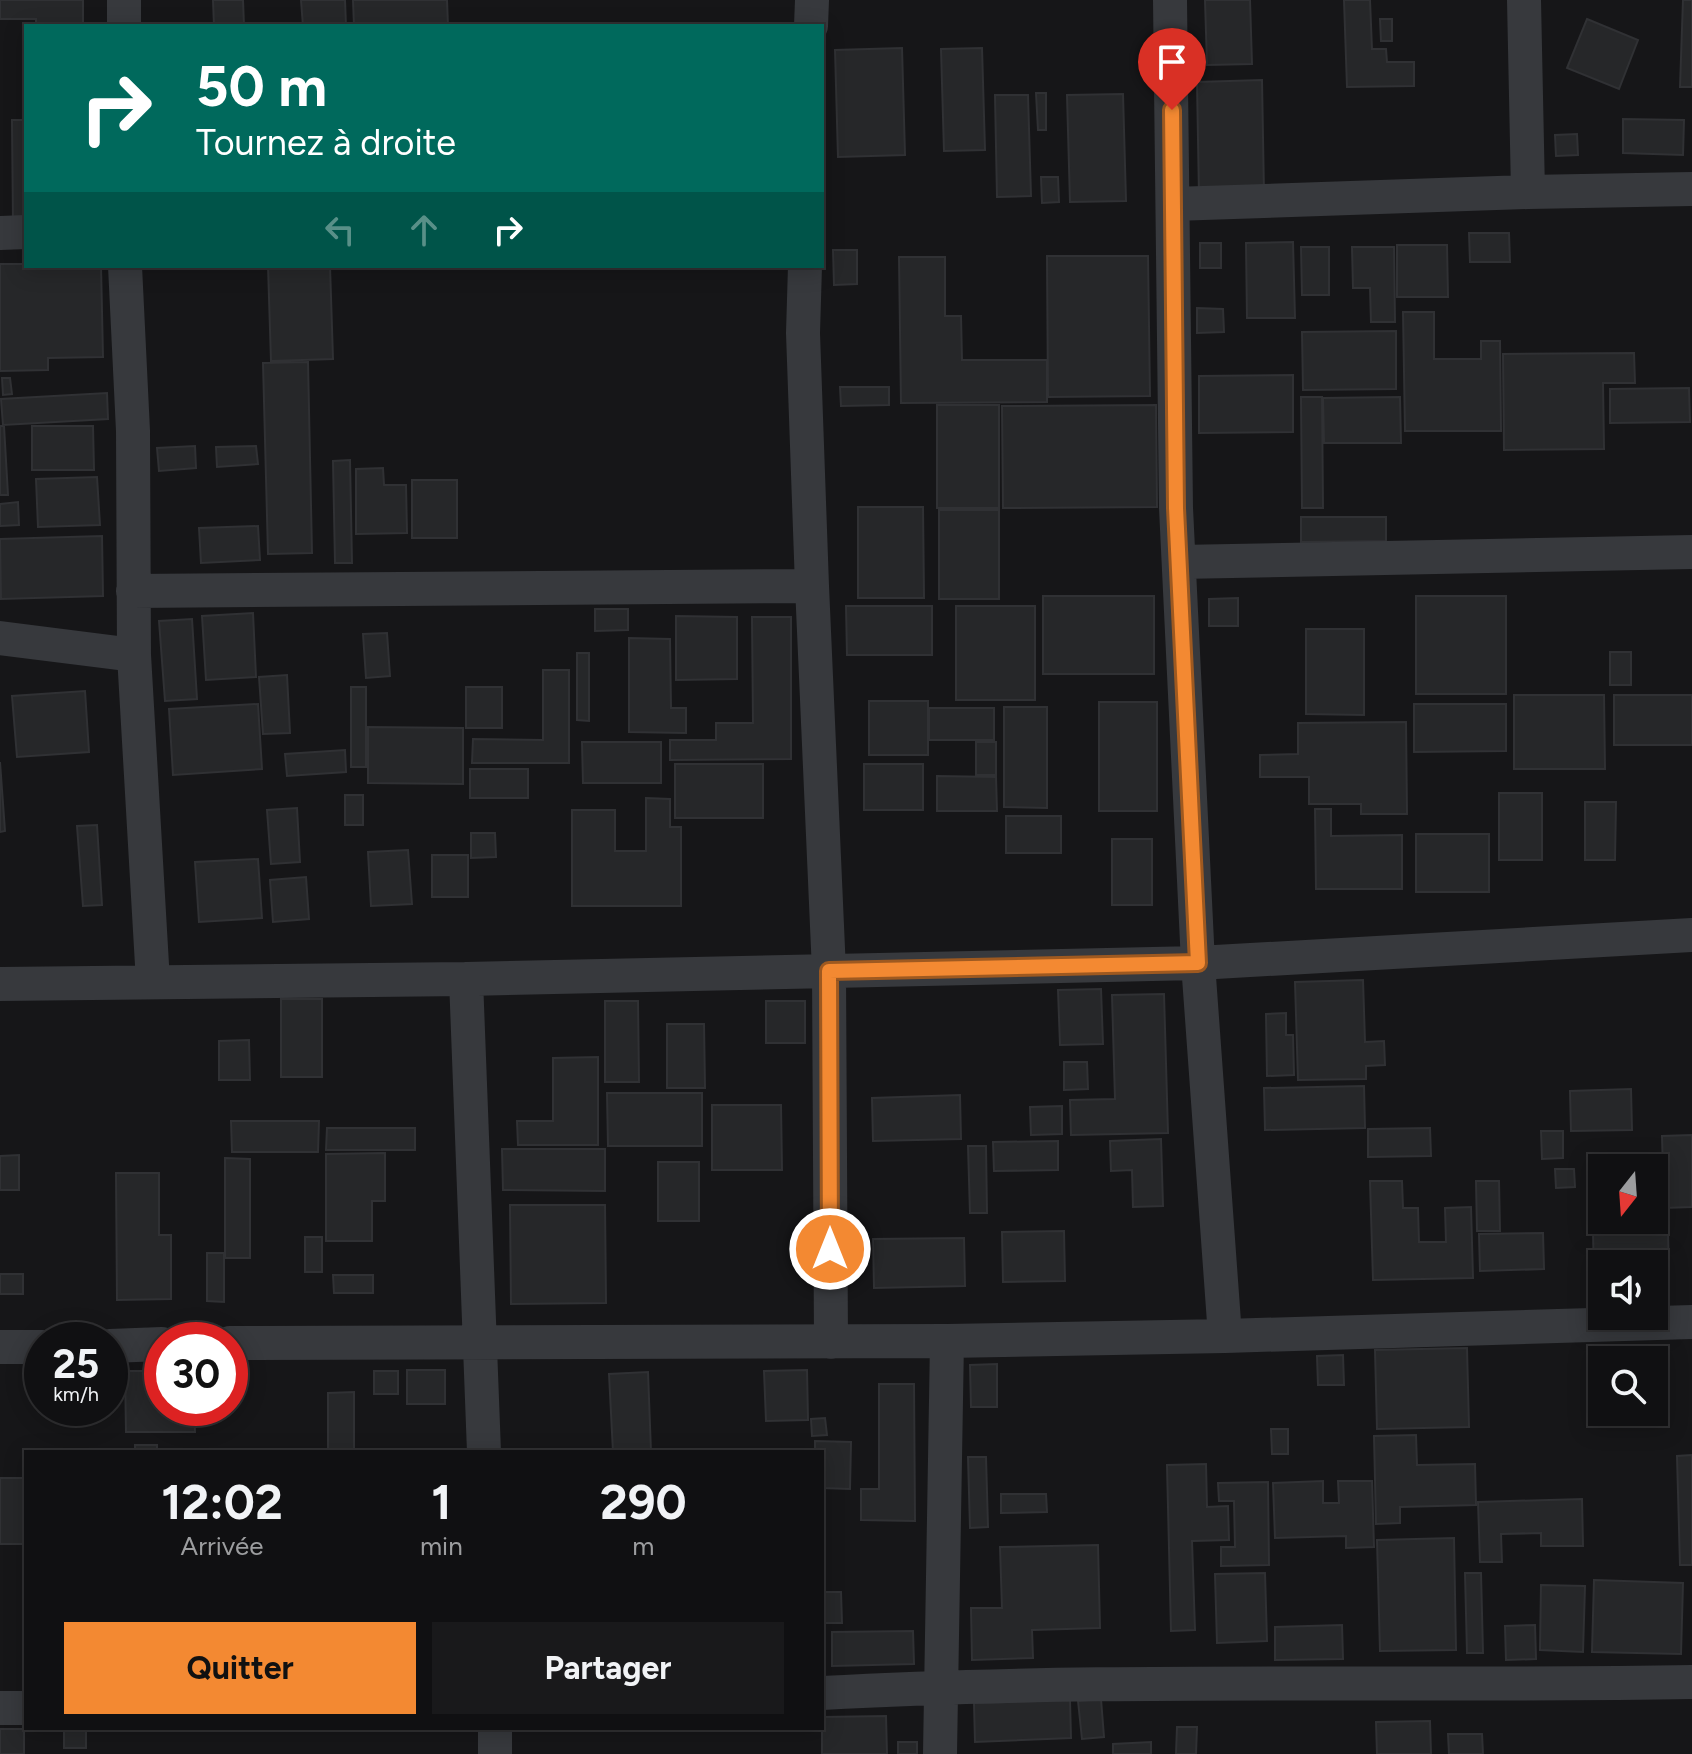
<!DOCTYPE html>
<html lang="fr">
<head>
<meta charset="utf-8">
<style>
  :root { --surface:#101012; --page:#19191b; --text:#f1f3f6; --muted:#9c9d9f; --line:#303032; --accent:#f38932 }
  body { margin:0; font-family:Figtree,sans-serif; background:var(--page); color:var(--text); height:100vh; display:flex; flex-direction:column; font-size:30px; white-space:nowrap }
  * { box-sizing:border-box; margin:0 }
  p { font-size:26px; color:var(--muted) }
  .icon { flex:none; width:44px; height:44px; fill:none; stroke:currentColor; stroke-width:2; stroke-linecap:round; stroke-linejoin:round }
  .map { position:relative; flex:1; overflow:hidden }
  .details { position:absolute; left:24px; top:1450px; width:800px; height:280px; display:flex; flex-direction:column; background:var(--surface); border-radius:0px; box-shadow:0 4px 20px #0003,0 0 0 2px var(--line) }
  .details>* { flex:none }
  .banner { position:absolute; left:24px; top:24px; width:800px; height:244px; border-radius:0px; box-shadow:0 4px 20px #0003,0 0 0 2px var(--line); background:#00695c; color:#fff; overflow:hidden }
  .needle { width:52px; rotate:197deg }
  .tools { position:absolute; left:1588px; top:1154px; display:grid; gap:16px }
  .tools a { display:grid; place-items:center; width:80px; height:80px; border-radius:0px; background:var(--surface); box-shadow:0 4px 20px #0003,0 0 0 2px var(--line); font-size:40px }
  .speed { position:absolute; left:24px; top:1322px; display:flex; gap:16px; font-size:40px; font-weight:700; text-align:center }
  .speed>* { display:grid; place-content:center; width:104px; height:104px; border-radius:50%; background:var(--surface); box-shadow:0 4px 20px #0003,0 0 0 2px var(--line); line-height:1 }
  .speed small { font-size:20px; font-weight:400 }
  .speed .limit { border:12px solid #d22; background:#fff; color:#111 }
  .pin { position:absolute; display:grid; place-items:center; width:68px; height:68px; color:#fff; margin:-82px -34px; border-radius:50% 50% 50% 0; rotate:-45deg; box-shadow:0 0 8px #0007 }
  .pin .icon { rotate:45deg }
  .me { position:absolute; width:88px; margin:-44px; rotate:0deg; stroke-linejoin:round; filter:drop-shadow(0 0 6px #0008) }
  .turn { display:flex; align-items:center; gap:28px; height:168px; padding:0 40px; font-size:36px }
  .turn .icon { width:104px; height:104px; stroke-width:2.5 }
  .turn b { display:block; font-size:56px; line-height:68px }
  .lanes { display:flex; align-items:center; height:76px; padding:0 40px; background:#0003; justify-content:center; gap:40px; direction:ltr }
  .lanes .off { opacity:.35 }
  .eta { display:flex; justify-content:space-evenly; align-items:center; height:136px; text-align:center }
  .eta b { font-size:48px; font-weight:700; line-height:56px }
  .action { display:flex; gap:16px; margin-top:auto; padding:16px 40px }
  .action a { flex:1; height:92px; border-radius:0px; background:var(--accent); color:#111; font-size:32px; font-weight:700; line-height:92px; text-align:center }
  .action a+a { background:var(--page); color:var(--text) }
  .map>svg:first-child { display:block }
  .building { fill:#262729; stroke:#303134; stroke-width:2 }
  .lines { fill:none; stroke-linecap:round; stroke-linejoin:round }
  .minor { stroke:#37393d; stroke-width:34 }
  .route-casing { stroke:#9e5920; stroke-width:20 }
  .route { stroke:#f38932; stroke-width:14 }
</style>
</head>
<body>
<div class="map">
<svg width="1692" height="1754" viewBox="0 0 1692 1754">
  <rect width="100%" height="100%" fill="#161618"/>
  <path class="building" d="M0 0H83V26H36V19H0Z
    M213 0H243L244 26H214Z
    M301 0H345L346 26H303Z
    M353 0H447L448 26H354Z
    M1205 0H1250L1252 64 1207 65Z
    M1344 0H1370L1372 49H1386L1387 62H1414V86L1347 87Z
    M1683 0H1692V87H1680Z
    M1380 19H1392V41H1381Z
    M1587 19 1638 40 1619 89 1567 68Z
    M902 48 905 155 838 157 835 50Z
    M982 48 985 150 944 151 941 49Z
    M1262 80 1264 194 1199 196 1197 82Z
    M1036 93H1046V130H1038Z
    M1123 94 1126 201 1070 202 1067 95Z
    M995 95H1028L1031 196 997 197Z
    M1623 119 1684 120 1683 155 1623 153Z
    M12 120H26V222H13Z
    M1577 134 1578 155 1556 156 1555 135Z
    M1041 177H1058L1059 202 1042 203Z
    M1469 233H1509L1510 262H1470Z
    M1293 242 1295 318H1247L1246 243Z
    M1200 243H1221V268H1200Z
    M1397 245H1447L1448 297H1397Z
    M1301 247H1329V295H1302Z
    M1352 247H1394L1395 322H1371L1370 288H1353Z
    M833 250H857V284L834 285Z
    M1047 256H1148L1150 396 1048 397Z
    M899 257H945V316H961L962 360H1047V402L901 403Z
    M0 264H26V266H101L103 357 48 358V370L0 371Z
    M268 266H330L333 359 271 361Z
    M1197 308 1223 309 1224 332 1197 333Z
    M1403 312H1434V359H1481V341H1500L1501 431H1405Z
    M1396 331V389L1303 390 1302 332Z
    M1634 353 1635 383H1603L1604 449 1504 450 1503 354Z
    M308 362 312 553 268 554 263 363Z
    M1293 375V432L1199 433V376Z
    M2 378H10L12 394 3 395Z
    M840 387H889V405L841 406Z
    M1689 388 1690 422 1610 423V389Z
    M107 393 108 419 3 425 1 399Z
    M1301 397H1322L1323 508H1302Z
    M1400 397 1401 443H1324L1323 398Z
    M937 405H999V508H937Z
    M1156 405 1157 507 1003 508 1002 406Z
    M0 426H4L8 495H0Z
    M32 426H93L94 470H32Z
    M195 446 196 468 159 471 157 448Z
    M256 446 258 464 217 467 216 447Z
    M350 460 352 563H335L333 461Z
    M383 468 384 485H406L407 533 356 534V469Z
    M97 477 100 525 38 527 36 479Z
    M412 480H457V538H412Z
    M18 502 19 525 0 526V504Z
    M858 507H923L924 598H858Z
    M939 510H999V599H939Z
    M1301 517H1386V541L1301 542Z
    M258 526 260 560 201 563 199 528Z
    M102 536 103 596 1 599 0 539Z
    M1043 596H1154V674H1043Z
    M1416 596H1506V694H1416Z
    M1238 598V626H1209V599Z
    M846 606H932V655H847Z
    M956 606H1035V700H956Z
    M595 609H628V630L595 631Z
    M253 613 256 677 206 680 202 616Z
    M676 616 737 617V679L676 680Z
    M752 617H791V759L670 760V740H716V723H753Z
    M192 619 197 699 165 701 159 621Z
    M1306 629H1364V715L1306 714Z
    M387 633 390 676 366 678 363 634Z
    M629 638 670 639 671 708H686V733L629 732Z
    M1610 652H1631V685H1610Z
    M577 653H589V721L577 720Z
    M543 670H569V763H472L473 739 543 740Z
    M287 675 290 733 263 734 259 677Z
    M351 687H366V767H351Z
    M466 687H502V728H466Z
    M85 691 89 752 17 757 12 696Z
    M1514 695H1604L1605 769H1514Z
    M1614 695H1692V745H1614Z
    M869 701H928V755H869Z
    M1099 702H1157V811H1099Z
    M258 704 262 769 173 775 169 709Z
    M1414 704H1506V751L1414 752Z
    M1004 707H1047V808L1004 807Z
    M929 708H994V740H929Z
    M1406 722 1407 814H1361V804H1309V777H1260V755L1298 754V723Z
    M368 727 463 728V784L368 783Z
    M582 742H661V783H583Z
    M976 742H996V775H976Z
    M345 750 346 772 287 776 285 754Z
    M0 762 5 831 0 832Z
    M675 764H763V818H675Z
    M864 764H923V810H864Z
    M470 769H528V798H470Z
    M937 776 996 777 997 811H937Z
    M1499 793H1542V860H1499Z
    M345 795H363V825H345Z
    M646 798 670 799V827H681V906H572V810H615V851H646Z
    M1585 802H1616L1615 860H1585Z
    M297 808 300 862 271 864 267 810Z
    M1315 809H1331V836L1402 835V889H1316Z
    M1006 816H1061V853H1006Z
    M97 825 102 905 83 906 77 826Z
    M471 833H495L496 857 471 858Z
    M1416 834H1489V892H1416Z
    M1112 839H1152V905H1112Z
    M408 850 412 904 371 906 368 852Z
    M432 855H468V897H432Z
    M258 859 262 918 199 922 195 862Z
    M306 877 309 919 273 922 270 880Z
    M1363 980 1365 1042 1384 1041 1385 1065 1366 1066V1079L1298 1080 1295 982Z
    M1101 989 1103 1044 1060 1045 1058 990Z
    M1164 994 1168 1133 1071 1135 1070 1100 1115 1099 1112 995Z
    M281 999H322V1077H281Z
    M605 1001H638L639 1082H605Z
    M766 1001H805V1043H766Z
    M1286 1013V1035H1293L1294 1075 1267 1076 1266 1014Z
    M667 1024H704L705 1088H667Z
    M249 1040 250 1080H219V1041Z
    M598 1057V1145H518L517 1121H553V1058Z
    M1064 1062H1087L1088 1089 1064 1090Z
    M1364 1086 1365 1128 1265 1130 1264 1088Z
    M1631 1089 1632 1130 1571 1131 1570 1091Z
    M607 1093H702V1146H608Z
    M960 1095 961 1139 873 1141 872 1098Z
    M712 1105H781L782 1170H712Z
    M1062 1106V1134L1031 1135 1030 1107Z
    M231 1121H319L318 1152H232Z
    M327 1128H415V1150H326Z
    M1430 1128 1431 1156 1368 1157V1129Z
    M1541 1131H1563V1158L1542 1159Z
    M1692 1135V1207L1664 1208 1662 1136Z
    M1161 1139 1163 1206 1133 1207 1132 1170 1111 1171 1110 1141Z
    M1058 1141V1170L994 1171 993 1142Z
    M968 1146H986L987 1213H970Z
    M502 1149H605V1191L503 1190Z
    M385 1153V1201H372V1241H326V1154Z
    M19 1155V1190H0V1156Z
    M225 1158 250 1159V1258H225Z
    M658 1162H699V1221H658Z
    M1555 1169H1574L1575 1187 1556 1188Z
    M116 1173H159V1235H171V1299L117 1300Z
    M1370 1181H1402L1403 1208H1418L1419 1242H1446L1445 1208 1471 1207 1473 1278 1373 1280Z
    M1476 1181H1499L1500 1231H1477Z
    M510 1205H605L606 1303 511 1304Z
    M1668 1230 1669 1279H1654V1264H1602V1280H1594L1593 1232Z
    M1064 1231 1065 1281 1003 1282 1002 1232Z
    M1543 1233 1544 1269 1480 1271 1479 1234Z
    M305 1237H322V1272H305Z
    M964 1238 965 1286 874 1288 873 1239Z
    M207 1253H224V1302L207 1301Z
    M0 1274H23V1294H0Z
    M333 1275H373V1293H334Z
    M1467 1348 1469 1427 1377 1429 1375 1350Z
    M1343 1355 1344 1385H1318L1317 1356Z
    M997 1364V1407H971L970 1365Z
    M407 1370H445V1404H407Z
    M807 1370 808 1420 766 1421 764 1371Z
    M125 1371H162V1408H194L195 1432H126Z
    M374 1371H398V1394H374Z
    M648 1372 651 1452H613L609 1374Z
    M879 1384H914L915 1521 861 1520V1489H879Z
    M354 1392V1452H328V1393Z
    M825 1418 827 1435 812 1436 811 1419Z
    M1271 1429H1288V1454H1272Z
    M1416 1435 1417 1465 1475 1464 1476 1505 1400 1507V1523L1376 1524 1374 1436Z
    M815 1441 851 1442 850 1489 822 1488V1452H815Z
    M135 1445H157V1452H135Z
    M1692 1455V1565H1680L1677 1456Z
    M968 1457H986L988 1527 970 1528Z
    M1206 1464 1207 1507 1228 1506 1229 1540 1192 1541 1195 1630 1171 1631 1167 1465Z
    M0 1478H25L26 1544H0Z
    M1323 1481V1503H1339L1338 1481H1372L1374 1547 1346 1548V1536L1275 1538 1273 1483Z
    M1268 1482 1269 1565 1221 1566V1547H1235L1234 1501H1219L1218 1483Z
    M1001 1494H1046L1047 1512 1001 1513Z
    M1582 1499 1583 1546H1541V1533L1501 1534 1502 1562H1480L1478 1502Z
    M1454 1538 1456 1650 1380 1651 1377 1540Z
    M1098 1545 1100 1628 1032 1630 1033 1658 972 1660 971 1608H1002L1000 1547Z
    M1265 1573 1267 1641 1217 1643 1215 1574Z
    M1465 1573H1481L1483 1653H1467Z
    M1594 1580 1683 1583 1681 1654 1592 1652Z
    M1541 1585 1585 1586 1583 1652 1540 1650Z
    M822 1592H841L842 1623H823Z
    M1342 1625 1343 1659 1275 1660V1627Z
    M1535 1625 1536 1659 1506 1660 1505 1626Z
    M913 1631 914 1664 832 1666V1632Z
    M1101 1699 1104 1737 1082 1739 1078 1701Z
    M1070 1700 1071 1738 975 1742 974 1703Z
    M886 1716 887 1754H822V1717Z
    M1430 1721 1431 1754H1377L1376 1722Z
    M1177 1727H1197L1196 1754H1176Z
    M64 1728H86V1748H64Z
    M0 1729H24V1754H0Z
    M1448 1734H1482L1483 1754H1449Z
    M898 1742H917V1754H898Z
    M1151 1742V1754H1113V1744Z"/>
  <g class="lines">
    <path class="minor" d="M1170 0 1176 508 1198 963 1225 1336
      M1524 0 1528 192
      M124 26V0
      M811 26 812 0
      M1173 204 1528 192 1692 189
      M0 233 26 232
      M125 266 133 431 134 655 153 982
      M805 266 803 333 812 586 829 971 831 1342
      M1179 562 1692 552
      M133 591 812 586
      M0 638 134 655
      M466 979 484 1452
      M0 984 466 979 1198 963 1692 935
      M230 1343 947 1341 1225 1336 1692 1322
      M110 1346 162 1344
      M0 1347H42
      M822 1693C1112 1677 1402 1687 1692 1682
      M0 1708H26
      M495 1728V1754
      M940 1754 947 1341"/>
  </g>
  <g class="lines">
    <defs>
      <path id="route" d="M830 1249 829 971 1198 963 1176 508 1172 110"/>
    </defs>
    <use href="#route" class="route-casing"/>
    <use href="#route" class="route"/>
  </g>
</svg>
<div class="tools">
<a><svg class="needle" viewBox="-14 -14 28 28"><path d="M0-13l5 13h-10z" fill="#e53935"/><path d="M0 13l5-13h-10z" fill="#9c9d9f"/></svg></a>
<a><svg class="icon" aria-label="sound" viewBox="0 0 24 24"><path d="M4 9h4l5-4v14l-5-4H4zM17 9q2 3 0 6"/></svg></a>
<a><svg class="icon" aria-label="search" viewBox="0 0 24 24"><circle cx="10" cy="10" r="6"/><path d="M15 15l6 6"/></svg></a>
</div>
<div class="speed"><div>25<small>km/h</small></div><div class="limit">30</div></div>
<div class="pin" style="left:1172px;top:110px;background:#d93025"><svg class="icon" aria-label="arrive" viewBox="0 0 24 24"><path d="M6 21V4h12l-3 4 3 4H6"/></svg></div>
<svg class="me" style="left:830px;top:1249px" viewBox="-20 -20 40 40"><circle r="17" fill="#f38932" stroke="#fff" stroke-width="3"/><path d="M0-11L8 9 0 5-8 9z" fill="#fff"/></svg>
<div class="banner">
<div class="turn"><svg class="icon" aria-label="right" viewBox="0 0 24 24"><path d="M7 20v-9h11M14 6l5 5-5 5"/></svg><div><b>50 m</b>Tournez à droite</div></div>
<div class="lanes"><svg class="icon off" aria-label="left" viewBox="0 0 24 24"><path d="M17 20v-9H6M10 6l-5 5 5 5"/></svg><svg class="icon off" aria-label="ahead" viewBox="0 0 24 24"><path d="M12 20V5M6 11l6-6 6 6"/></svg><svg class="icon" aria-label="right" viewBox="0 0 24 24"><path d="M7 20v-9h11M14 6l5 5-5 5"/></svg></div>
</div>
<section class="details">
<div class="eta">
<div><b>12:02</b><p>Arrivée</p></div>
<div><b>1</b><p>min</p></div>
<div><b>290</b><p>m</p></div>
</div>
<div class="action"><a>Quitter</a><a>Partager</a></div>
</section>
</div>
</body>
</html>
